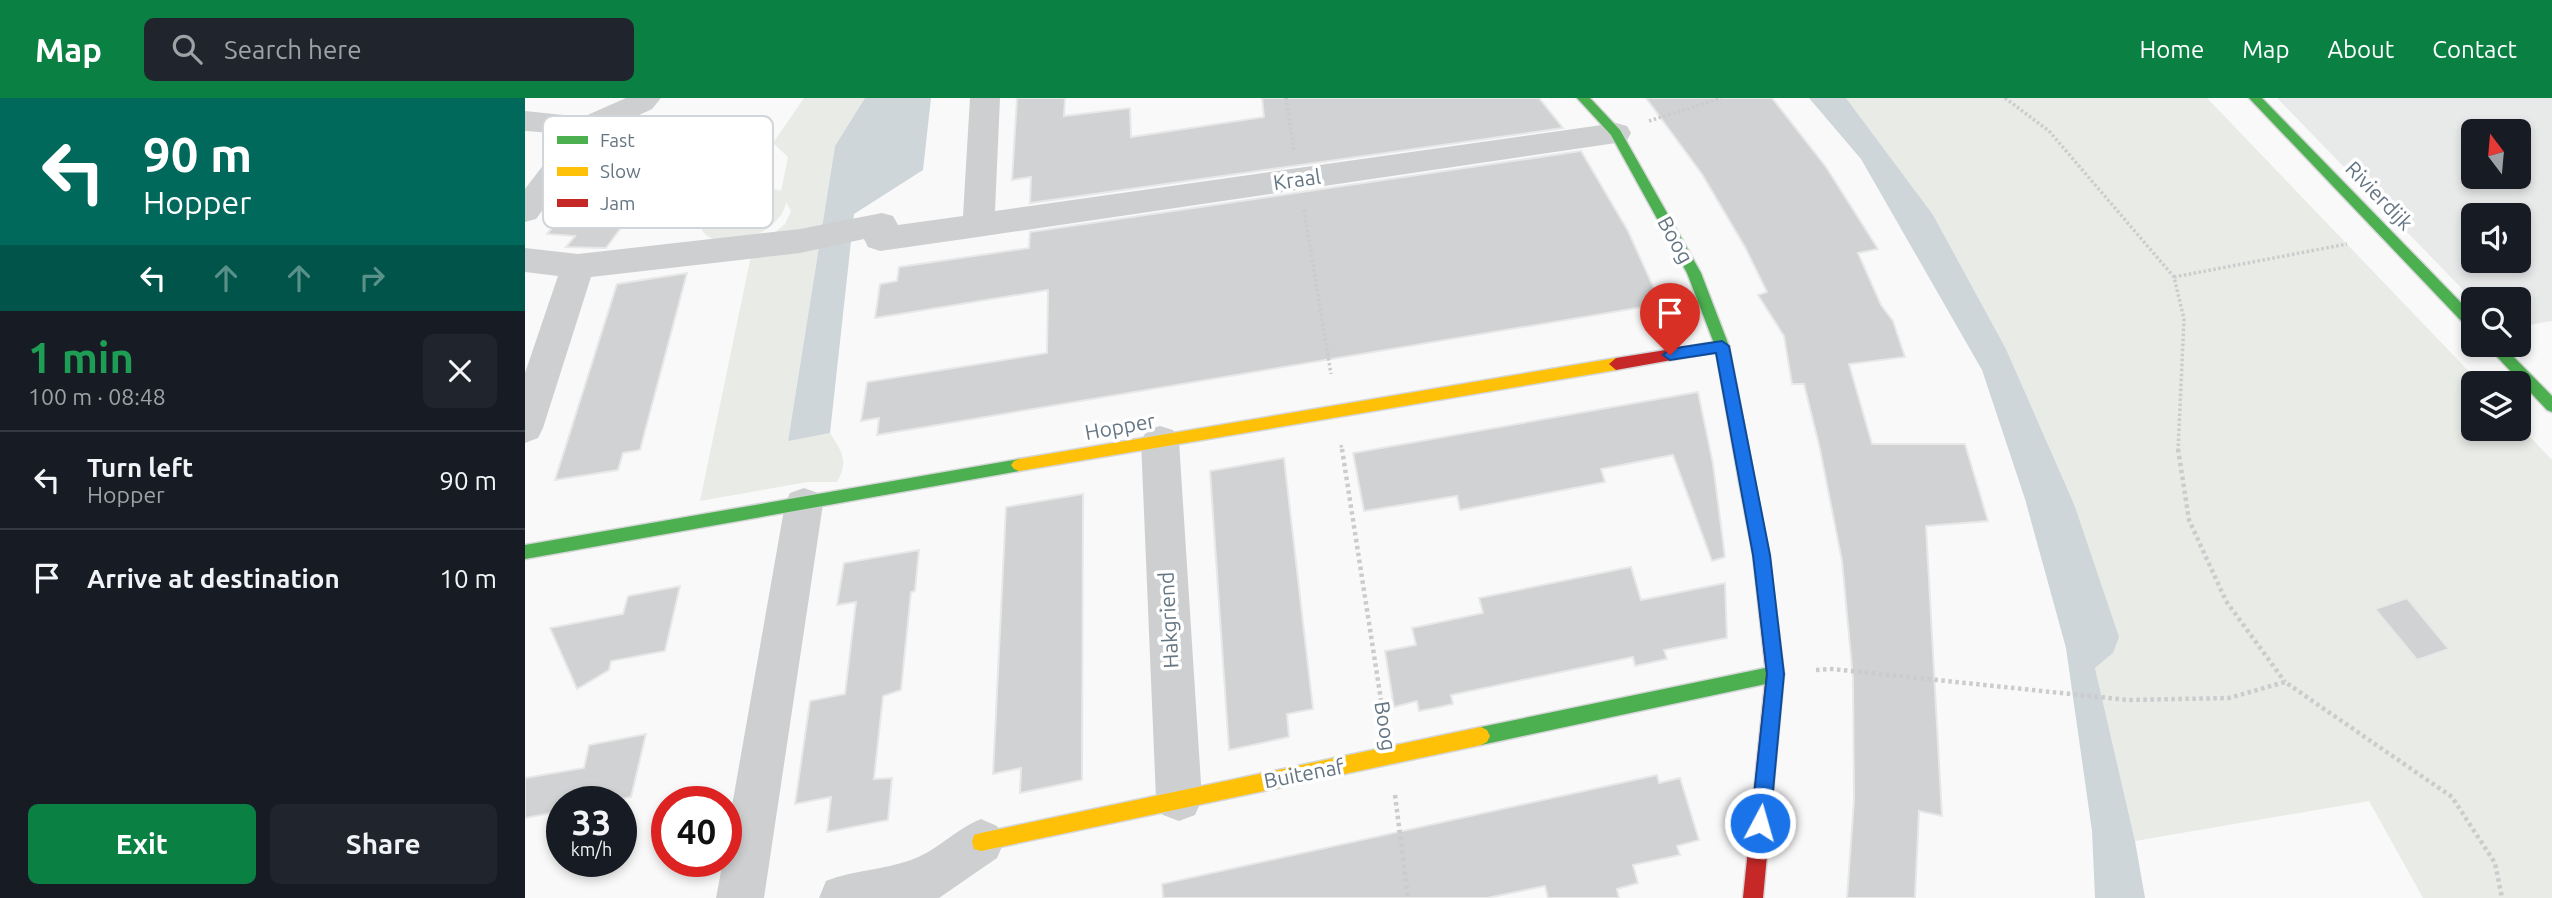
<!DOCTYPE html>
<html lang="en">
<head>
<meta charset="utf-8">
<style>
  :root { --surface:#171b24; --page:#20242c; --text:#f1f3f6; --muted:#9ea1a6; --line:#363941; --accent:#0b8043 }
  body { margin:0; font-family:Ubuntu,sans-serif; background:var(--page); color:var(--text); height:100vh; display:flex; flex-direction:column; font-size:26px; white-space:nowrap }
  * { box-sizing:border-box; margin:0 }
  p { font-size:23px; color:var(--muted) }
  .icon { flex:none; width:38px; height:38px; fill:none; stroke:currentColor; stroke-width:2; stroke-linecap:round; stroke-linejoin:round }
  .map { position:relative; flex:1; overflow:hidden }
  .details { display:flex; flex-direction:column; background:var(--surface); width:525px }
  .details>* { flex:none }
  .banner { background:#00695c; color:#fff; overflow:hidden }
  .needle { width:46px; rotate:344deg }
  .controls { position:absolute; left:1936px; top:21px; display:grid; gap:14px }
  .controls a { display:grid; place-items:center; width:70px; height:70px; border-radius:10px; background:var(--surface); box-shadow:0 4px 10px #0003; font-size:35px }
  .speed { position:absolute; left:21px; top:688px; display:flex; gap:14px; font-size:35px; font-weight:700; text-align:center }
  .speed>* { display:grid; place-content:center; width:91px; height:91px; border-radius:50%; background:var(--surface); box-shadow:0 4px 10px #0003; line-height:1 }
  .speed small { font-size:18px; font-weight:400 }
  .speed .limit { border:10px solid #d22; background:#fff; color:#111 }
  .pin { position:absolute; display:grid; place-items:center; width:60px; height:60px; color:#fff; margin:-72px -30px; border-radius:50% 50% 50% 0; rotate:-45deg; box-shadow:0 0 7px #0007 }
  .pin .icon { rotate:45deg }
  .me { position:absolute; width:77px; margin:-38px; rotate:6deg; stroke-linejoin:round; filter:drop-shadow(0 0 5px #0008) }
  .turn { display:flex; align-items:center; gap:24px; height:147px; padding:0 28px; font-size:32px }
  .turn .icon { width:91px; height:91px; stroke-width:2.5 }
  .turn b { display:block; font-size:49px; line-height:60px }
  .lanes { display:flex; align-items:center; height:66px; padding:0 28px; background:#0003; justify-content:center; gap:35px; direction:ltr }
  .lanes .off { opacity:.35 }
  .round { display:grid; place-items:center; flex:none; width:74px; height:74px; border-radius:10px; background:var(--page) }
  .head { display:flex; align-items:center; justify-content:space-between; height:119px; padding:0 28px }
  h1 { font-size:42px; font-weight:700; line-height:52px; color:#1e9e55 }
  .button { display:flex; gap:14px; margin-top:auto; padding:14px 28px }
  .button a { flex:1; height:80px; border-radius:10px; background:var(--accent); color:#fff; font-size:28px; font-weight:700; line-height:80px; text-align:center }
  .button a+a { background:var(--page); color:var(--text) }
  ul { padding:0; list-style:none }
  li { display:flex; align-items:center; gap:21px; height:98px; padding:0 28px; border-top:2px solid var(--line) }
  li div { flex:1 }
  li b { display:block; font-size:26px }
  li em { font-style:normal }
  header { display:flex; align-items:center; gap:42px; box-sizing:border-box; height:98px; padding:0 35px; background:var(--accent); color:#fff }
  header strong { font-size:33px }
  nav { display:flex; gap:38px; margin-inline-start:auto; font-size:24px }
  .search { width:490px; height:63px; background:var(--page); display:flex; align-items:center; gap:18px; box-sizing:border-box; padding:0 24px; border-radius:10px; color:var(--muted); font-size:26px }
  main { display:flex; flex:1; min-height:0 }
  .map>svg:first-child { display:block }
  .built { fill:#e8e9e9; fill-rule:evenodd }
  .green { fill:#e8ebe6 }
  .water { fill:#ced6d9 }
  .building { fill:#d0d2d3; stroke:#e8e8e8; stroke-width:2 }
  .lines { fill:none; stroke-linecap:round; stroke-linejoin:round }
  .fast-casing { stroke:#d5d6d7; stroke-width:3 }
  .slow-casing { stroke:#d5d6d7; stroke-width:3 }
  .jam-casing { stroke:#d5d6d7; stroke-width:3 }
  .path-far1 { stroke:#cbcccd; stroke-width:3.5; stroke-dasharray:2.5 2.5; stroke-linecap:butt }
  .path { stroke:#cbcccd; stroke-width:4.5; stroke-dasharray:3.5 3.5; stroke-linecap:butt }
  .street { fill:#cecfd0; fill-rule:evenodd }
  .fast { fill:#4caf50; fill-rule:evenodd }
  .slow { fill:#ffc107; fill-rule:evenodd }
  .jam { fill:#c62828; fill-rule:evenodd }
  .route { fill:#1a73e8; stroke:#114b97; stroke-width:2 }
  .labels { text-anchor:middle; stroke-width:7; stroke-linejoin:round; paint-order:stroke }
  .street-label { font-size:21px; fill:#657683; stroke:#fff }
  .key { fill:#fff; stroke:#d1d6da; stroke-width:2 }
  .key-label { font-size:19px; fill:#657683 }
</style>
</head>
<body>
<header>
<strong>Map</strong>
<div class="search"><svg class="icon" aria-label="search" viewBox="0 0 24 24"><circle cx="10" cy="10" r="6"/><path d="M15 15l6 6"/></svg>Search here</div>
<nav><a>Home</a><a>Map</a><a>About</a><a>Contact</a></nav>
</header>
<main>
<section class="details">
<div class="banner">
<div class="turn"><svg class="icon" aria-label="left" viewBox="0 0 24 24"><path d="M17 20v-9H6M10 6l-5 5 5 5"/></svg><div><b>90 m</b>Hopper</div></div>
<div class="lanes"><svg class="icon" aria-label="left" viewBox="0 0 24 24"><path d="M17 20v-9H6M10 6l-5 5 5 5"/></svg><svg class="icon off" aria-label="ahead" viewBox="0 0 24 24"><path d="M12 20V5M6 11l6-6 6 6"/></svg><svg class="icon off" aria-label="ahead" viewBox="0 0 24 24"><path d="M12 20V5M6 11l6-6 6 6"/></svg><svg class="icon off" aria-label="right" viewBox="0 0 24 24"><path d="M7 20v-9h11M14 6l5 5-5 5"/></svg></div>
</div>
<div class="head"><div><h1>1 min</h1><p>100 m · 08:48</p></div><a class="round"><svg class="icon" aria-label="close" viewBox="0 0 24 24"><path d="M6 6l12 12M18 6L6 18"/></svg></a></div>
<ul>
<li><svg class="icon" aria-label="left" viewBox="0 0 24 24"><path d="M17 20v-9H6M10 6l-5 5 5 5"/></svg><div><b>Turn left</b><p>Hopper</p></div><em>90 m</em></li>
<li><svg class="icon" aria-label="arrive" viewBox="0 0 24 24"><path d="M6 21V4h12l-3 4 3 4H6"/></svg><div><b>Arrive at destination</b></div><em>10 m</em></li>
</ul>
<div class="button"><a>Exit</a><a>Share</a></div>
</section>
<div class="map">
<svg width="2027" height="800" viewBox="0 0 2027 800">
  <rect width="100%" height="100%" fill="#f9f9f9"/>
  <path class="built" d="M1752 0H2027V223L1993 229V201L1948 202ZM1948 33H1993V79H1948ZM1948 117H1993V163H1948Z"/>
  <path class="green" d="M279 0H340L310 48 263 342 305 335C317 354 324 363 312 384H283L175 403 227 153 260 126 266 113 261 104C257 138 183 162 174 125 185 91 226 82 256 93L263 59 248 45Z
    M1321 0H1682L1955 285H1948V331H1993V326L2027 362V800H1898L1844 703 1610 743 1570 570 1588 555 1549 406 1481 251 1408 118Z"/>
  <path class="water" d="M340 0H406L398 72 329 116 305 335 263 343 310 48Z
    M1284 0H1321L1408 117 1481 251 1549 406 1594 539 1588 555 1570 570 1610 743 1620 800H1570L1567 733 1541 550 1500 401 1457 272 1336 61Z"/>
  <path class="building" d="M492 0H540L539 18 605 10 606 39 739 19 737 0H1014L1038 30 505 105 506 79 487 82Z
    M1121 0H1247L1301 69 1353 151 1333 155 1356 207 1368 223 1380 259 1324 266 1347 346H1440L1463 423 1401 428 1417 718 1394 713 1390 800H1322L1329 702 1328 580 1317 463 1295 351 1279 286H1267L1259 238 1233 197 1242 194 1220 149 1177 76Z
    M104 34 161 37 99 118 104 119 81 150 41 149 50 138 22 136Z
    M1056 53 1103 133 1136 206 352 337 354 320 336 323 342 284 522 255 523 192 350 220 355 186 372 183 374 169 504 150 505 134Z
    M162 175 115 352 98 355 93 372 30 382 92 186Z
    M1173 294 1188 366 1200 459 1187 463 1148 357 1076 371 1080 384 935 412 932 398 839 413 828 355Z
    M759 360 788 611 762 616 764 639 704 652 685 373Z
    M558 396 557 682 495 695 496 670 468 676 481 409Z
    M394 452 390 493 386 494 376 592 358 598 349 681 367 680 363 722 302 734 306 699 270 706 285 603 320 596 331 504 312 507 319 465Z
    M1106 469 1116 502 1200 485 1202 540 1139 552 1142 561 1110 568 1108 559 926 597 928 606 910 610 894 613 892 603 869 609 860 553 891 547 887 530 958 515 954 500Z
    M155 488 140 553 86 563 84 572 52 591 25 530 98 516 103 498Z
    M1882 500 1924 551 1892 562 1850 511Z
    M121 636 106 699 82 704H37V713L0 720V680L59 670 64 647Z
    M1132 677 1134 685 1155 680 1174 742 1152 748 1155 757 1108 767 1113 785 1092 791 1094 800H1023L1020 788 962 800H638L637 786Z"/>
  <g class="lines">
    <defs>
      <path id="fast" d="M1052 0H1065L1095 32 1176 175 1204 248 1230 384 1228 389H1216L1214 384 1190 248 1162 175 1086 37Z
        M1724 0H1737L1948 217V231L1943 230Z
        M1961 247H1977L2027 298V314L2022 312Z
        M494 361 499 363 502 367 499 371 494 373 0 461V447Z
        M1250 568 1256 570 1259 576 1256 582 1250 584 956 647 950 644 947 638 950 632 956 629Z"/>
      <path id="slow" d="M1091 260 1098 266 1091 272 494 373 489 371 486 367 489 363 494 361Z
        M956 629 962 632 965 638 962 644 956 647 456 753 449 751 447 744 449 737 456 735Z"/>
      <path id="jam" d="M1197 243 1204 248 1197 253 1091 272 1084 266 1091 260Z
        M1222 378 1228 379 1230 384 1244 457 1259 576 1238 800H1218L1241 576 1228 457 1214 384 1216 379Z"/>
    </defs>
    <use href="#fast" class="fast-casing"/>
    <use href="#slow" class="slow-casing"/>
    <use href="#jam" class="jam-casing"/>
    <path class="path-far1" d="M761 0 769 52
      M1480 0 1524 33 1649 179 1659 221 1653 353
      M1124 23 1196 0
      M779 112 806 276
      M1649 179 1822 146
      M816 347 817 353"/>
    <path class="path" d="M817 351 858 615
      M1653 351 1664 422 1701 503 1760 584
      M1291 572 1307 571 1603 602 1704 600 1760 584 1927 699 1970 765 1977 800
      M870 697 883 800"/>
    <path class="street" d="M101 0H136L127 11 72 37 11 121 0 124V91L42 36 0 33V13L58 19Z
      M445 0H475L470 113 1091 25 1102 28 1106 35 1102 42 1091 45 453 139 355 153 343 149 339 141 275 155 66 179 18 330 13 340 0 345V275L33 178 0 174V150L53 156 275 131 357 115 368 118 373 127 438 118Z
      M635 328 648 332 654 343 677 701 670 717 654 723 638 717 631 701 616 343 622 332Z
      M279 390 293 395 298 406 239 800H191L198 763H201V742L260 406 265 395Z
      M456 721 472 728 479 744 472 760 414 800H294L301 783C328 772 358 772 386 762 410 754 431 731 456 721Z"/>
    <use href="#fast" class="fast"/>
    <use href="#slow" class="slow"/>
    <use href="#jam" class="jam"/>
  </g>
  <path class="route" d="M1197 243 1204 248 1245 457 1259 576 1245 725 1242 732 1235 735 1229 732 1226 725 1242 576 1228 457 1191 255 1145 262 1138 257 1145 251Z"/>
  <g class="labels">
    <g class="street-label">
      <text transform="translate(772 82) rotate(-8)" y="7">Kraal</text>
      <text transform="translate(1854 98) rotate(46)" y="7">Rivierdijk</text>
      <text transform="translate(1150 142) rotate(61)" y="7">Boog</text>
      <text transform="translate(595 329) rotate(-10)" y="7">Hopper</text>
      <text transform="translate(644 522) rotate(-93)" y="7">Hakgriend</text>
      <text transform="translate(860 628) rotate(81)" y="7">Boog</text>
      <text transform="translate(779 676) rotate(-11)" y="7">Buitenaf</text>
    </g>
  </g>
  <rect x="18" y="18" width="230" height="112" rx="10" class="key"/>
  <rect x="32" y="38" width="31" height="8" fill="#4caf50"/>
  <rect x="32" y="69" width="31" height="9" fill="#ffc107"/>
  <rect x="32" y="101" width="31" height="8" fill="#c62828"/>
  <g class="key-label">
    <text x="75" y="49">Fast</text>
    <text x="75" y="80">Slow</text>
    <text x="75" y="112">Jam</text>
  </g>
</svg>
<div class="controls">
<a><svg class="needle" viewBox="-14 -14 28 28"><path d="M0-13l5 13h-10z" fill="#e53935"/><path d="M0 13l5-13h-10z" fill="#9ea1a6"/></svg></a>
<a><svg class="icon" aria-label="sound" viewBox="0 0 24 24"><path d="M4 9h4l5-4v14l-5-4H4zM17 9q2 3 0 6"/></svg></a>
<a><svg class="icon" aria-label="search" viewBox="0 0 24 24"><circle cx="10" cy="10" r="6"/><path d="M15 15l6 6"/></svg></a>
<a><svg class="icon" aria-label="layers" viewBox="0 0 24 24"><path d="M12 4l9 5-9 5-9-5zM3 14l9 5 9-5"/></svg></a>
</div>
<div class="speed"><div>33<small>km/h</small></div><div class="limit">40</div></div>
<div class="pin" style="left:1145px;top:257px;background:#d93025"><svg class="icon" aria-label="arrive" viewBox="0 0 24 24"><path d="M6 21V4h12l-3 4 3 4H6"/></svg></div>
<svg class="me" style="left:1235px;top:725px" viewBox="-20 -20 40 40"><circle r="17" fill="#1a73e8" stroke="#fff" stroke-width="3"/><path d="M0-11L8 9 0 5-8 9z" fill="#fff"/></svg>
</div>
</main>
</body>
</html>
